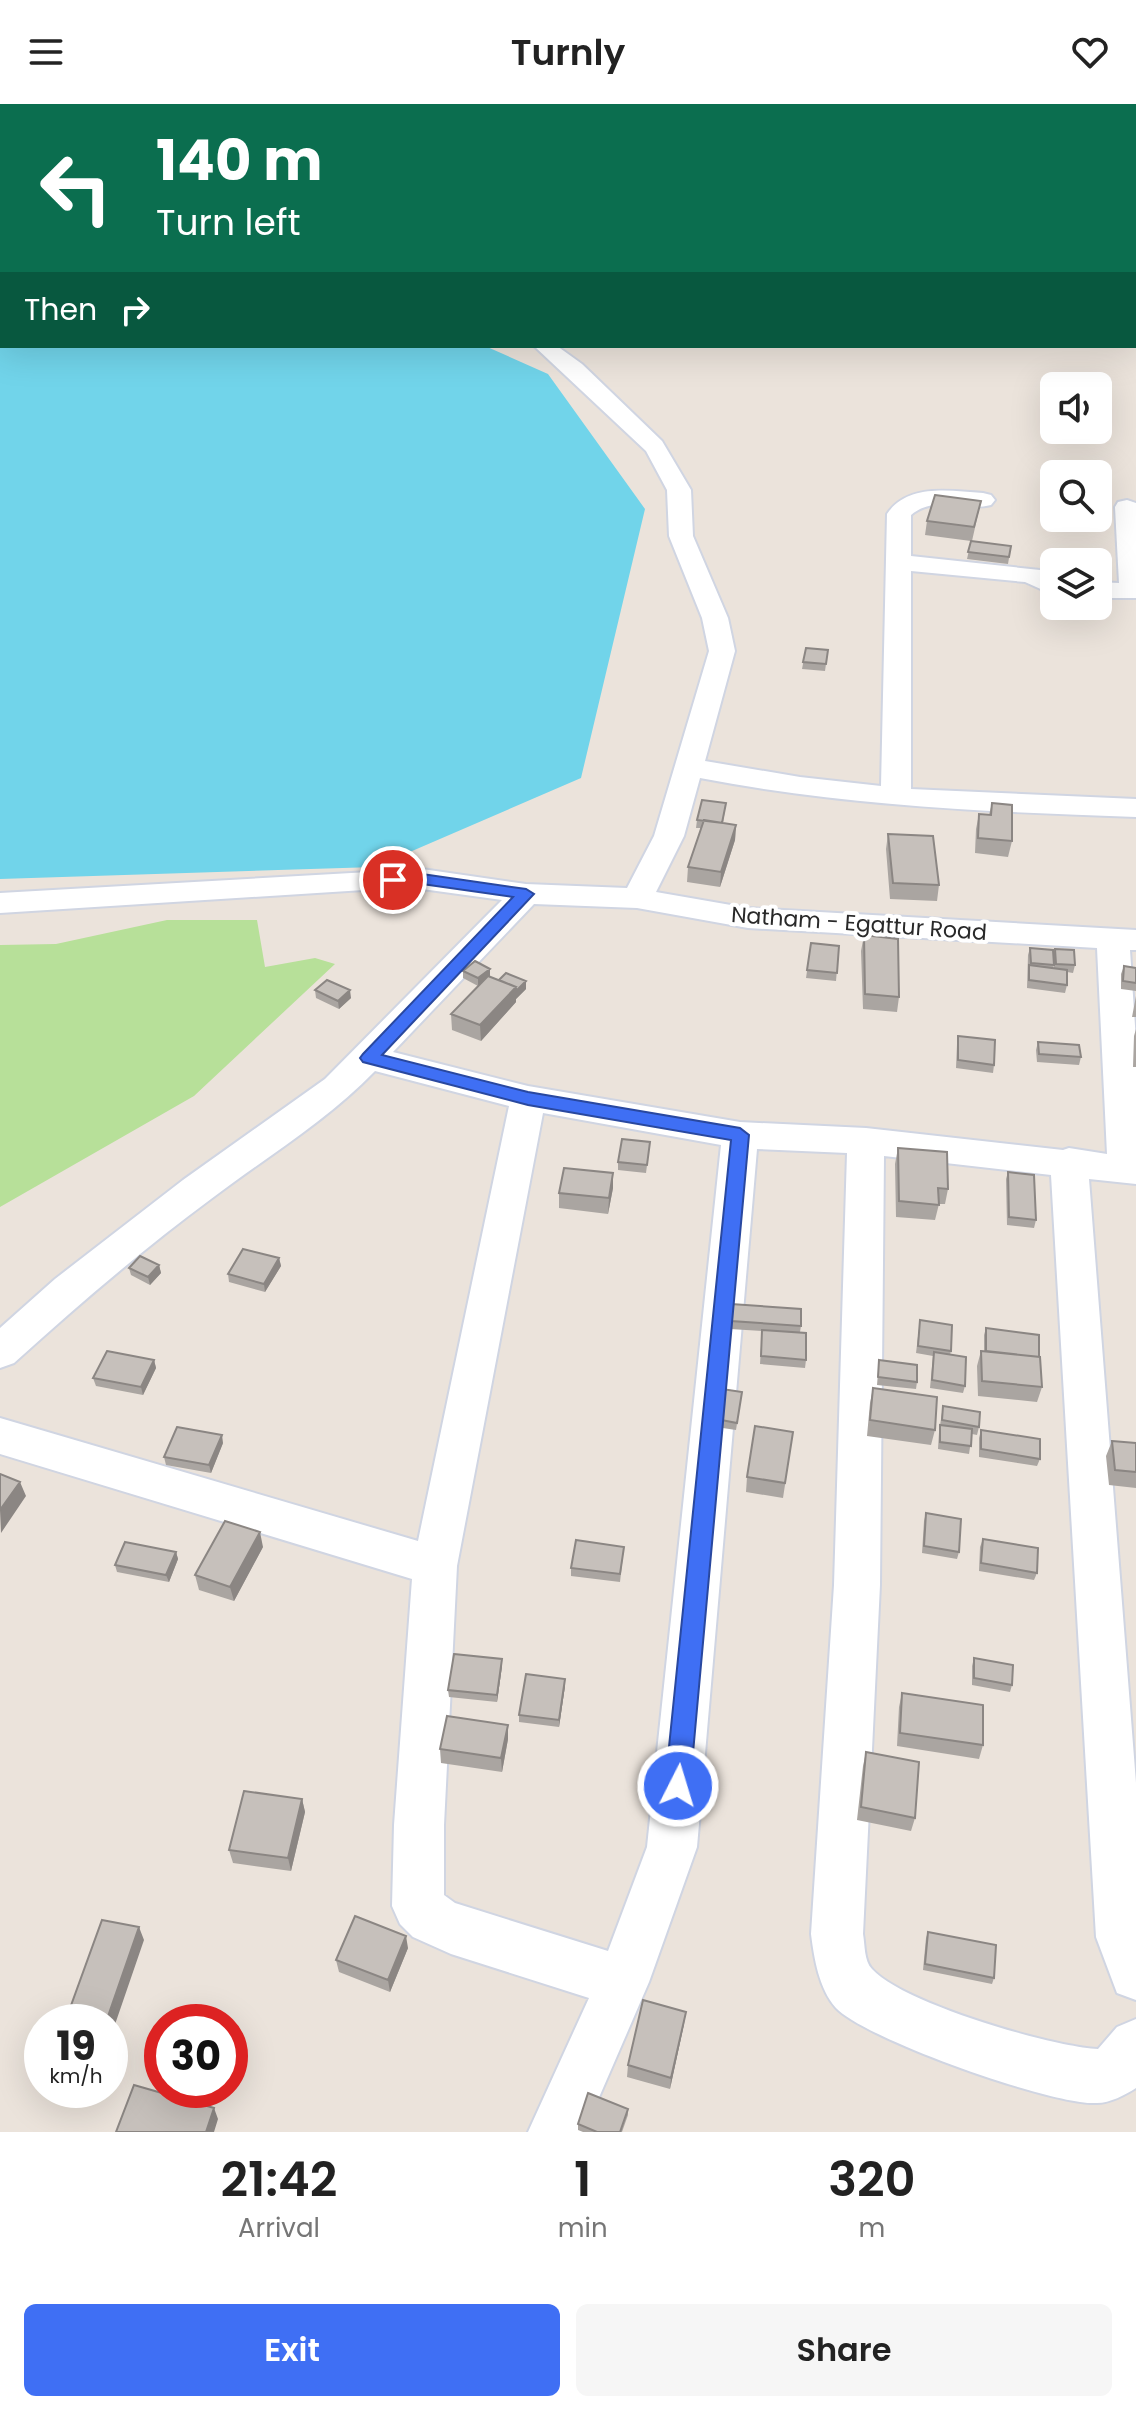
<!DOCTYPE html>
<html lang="en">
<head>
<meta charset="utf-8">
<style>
  :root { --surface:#fff; --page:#f6f6f6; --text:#222; --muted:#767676; --accent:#3f6ff4 }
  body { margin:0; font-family:Poppins,sans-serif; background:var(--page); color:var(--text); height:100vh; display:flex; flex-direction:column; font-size:30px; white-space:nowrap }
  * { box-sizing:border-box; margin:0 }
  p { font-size:26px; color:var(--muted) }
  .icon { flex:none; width:44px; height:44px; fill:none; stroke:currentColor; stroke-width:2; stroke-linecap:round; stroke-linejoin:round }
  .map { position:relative; height:2028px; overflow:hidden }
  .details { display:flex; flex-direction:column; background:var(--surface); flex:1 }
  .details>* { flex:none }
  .hud { position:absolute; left:0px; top:0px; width:1136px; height:244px; box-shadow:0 8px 32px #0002; background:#0b6e4f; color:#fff; overflow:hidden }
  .tools { position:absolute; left:1040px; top:268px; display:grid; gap:16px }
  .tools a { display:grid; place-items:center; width:72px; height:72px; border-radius:12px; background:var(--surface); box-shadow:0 8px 32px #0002; font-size:40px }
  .speed { position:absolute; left:24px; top:1900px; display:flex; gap:16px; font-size:40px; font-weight:700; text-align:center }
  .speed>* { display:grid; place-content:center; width:104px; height:104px; border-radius:50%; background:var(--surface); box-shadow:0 8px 32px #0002; line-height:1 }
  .speed small { font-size:20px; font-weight:400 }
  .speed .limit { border:12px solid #d22; background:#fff; color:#111 }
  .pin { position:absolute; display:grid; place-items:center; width:68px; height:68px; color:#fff; margin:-34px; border:4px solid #fff; border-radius:50%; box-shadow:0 2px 8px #0007 }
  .me { position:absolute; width:88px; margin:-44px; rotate:5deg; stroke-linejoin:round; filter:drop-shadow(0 0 6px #0008) }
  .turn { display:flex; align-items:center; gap:28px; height:168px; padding:0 24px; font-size:36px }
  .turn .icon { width:104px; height:104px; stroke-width:2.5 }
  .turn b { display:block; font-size:56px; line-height:68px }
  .then { display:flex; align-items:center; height:76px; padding:0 24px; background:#0003; gap:16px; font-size:30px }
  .eta { display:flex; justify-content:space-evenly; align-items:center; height:136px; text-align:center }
  .eta b { font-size:48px; font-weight:600; line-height:56px }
  .cta { display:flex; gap:16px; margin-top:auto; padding:16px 24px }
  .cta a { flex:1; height:92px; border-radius:12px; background:var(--accent); color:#fff; font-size:32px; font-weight:600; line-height:92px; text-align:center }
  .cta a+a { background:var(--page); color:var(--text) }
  header { display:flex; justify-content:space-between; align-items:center; height:104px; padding:0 24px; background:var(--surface); font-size:36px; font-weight:600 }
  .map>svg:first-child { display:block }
  .green { fill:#b7e099 }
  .water { fill:#71d4ea }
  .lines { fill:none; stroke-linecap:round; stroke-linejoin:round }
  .minor-casing { stroke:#d0d5e2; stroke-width:4 }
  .minor { fill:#fff; fill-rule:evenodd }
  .wall { fill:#aaa5a1 }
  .shaded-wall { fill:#8b8683 }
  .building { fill:#c6c0bb; stroke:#8b8683; stroke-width:2 }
  .route { fill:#3f6ff4; stroke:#29489f; stroke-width:2 }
  .labels { text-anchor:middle; stroke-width:8; stroke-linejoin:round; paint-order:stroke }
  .far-street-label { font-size:22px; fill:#292929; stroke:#fff }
</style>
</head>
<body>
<header><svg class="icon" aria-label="menu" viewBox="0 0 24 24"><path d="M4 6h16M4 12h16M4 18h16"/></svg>Turnly<svg class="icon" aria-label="heart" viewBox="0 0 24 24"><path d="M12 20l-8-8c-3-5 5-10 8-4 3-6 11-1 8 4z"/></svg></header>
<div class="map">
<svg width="1136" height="2028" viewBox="0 0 1136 2028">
  <rect width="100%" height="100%" fill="#ebe3db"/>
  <path class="green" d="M167 816H257L265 863 315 854 335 860 194 992 0 1103V841L56 840Z"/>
  <path class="water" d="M0 164 2 242H485L548 270 645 405 581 674 375 763 0 775Z"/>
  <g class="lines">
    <defs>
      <path id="minor" d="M95 0H113L94 2Z
        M157 0H175L156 2Z
        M354 0H371L353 2Z
        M506 0H523L524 2H507Z
        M822 0H838L839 2H823Z
        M1005 0H1034L1035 2H1006Z
        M1134 6H1136V16H1134Z
        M0 28H2V38H0Z
        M0 122H2V134H0Z
        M1134 162H1136V174H1134Z
        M534 242H557L582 260 662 337 691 386 693 432 728 514 735 547 705 657 800 673 881 682 887 410C908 379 950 387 983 389L991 391 995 396 991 401C965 408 934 391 911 411V452L1040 466 1054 473V491L1025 478 911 467V685L1136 695V713C990 708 844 702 700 674L684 732 656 788 748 804 1136 826V846H1130L1136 937V1080L1089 1075 1136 1679V1896L1117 1889 1096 1833 1051 1071 884 1052 880 1481 863 1830C865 1841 864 1857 872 1865 902 1899 1052 1943 1098 1945L1117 1923 1136 1915V1984C1125 1991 1110 1999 1097 1999 1054 2002 865 1935 836 1904 819 1885 814 1854 811 1830L834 1481 847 1049 757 1045 697 1743 649 1878 584 2028H528L589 1894 451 1850 413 1833 400 1820 392 1802 394 1721 412 1475 0 1350V1314L418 1437 509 1002 375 967C327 1017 266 1053 211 1095 142 1146 77 1202 14 1259L0 1264V1224L55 1175 183 1076 325 975 502 796 422 785 364 786 0 809V789L422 765 526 780 627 784 654 732 709 547 702 514 669 432 667 386 646 347ZM534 800 637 804 748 824 1097 844 1107 1050 1069 1044 1063 1046 866 1024 740 1018 528 982 393 948ZM543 1009 721 1041 647 1743 608 1847 455 1799 444 1791V1721L457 1462Z
        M1127 396 1136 399V494H1098V478L1119 479 1115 403 1118 398Z"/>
    </defs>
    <use href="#minor" class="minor-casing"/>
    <use href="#minor" class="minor"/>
  </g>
  <path class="wall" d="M981 397 972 437 1011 442 1008 460 967 455 971 437 925 431 927 417Z
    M806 544 828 546 825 567 802 565Z
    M726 699 723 719 736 721 735 736 720 783 687 778 688 763 701 724H696L697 716Z
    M992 699 1012 737 1008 753 975 749 976 725 979 710 989 711Z
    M888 730 939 781 937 797 890 795 886 745Z
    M864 831 899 893 897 908 863 905 861 847Z
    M811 839 839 842 836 877 806 874Z
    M1030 844 1054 861 1053 864H1054L1053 852 1055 845 1075 861 1073 869 1067 868V881L1065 889 1027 884 1028 851Z
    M1124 862 1136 864V887L1121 885V870Z
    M490 865V873L499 876 526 877V885L516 895V898L481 937 452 926 451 910 478 882 463 874V867Z
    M315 886 351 894 339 905 316 894Z
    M1136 892V913H1132Z
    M1136 925V963H1133L1134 932Z
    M958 932 994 961 993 969 956 964 957 940Z
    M1038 938 1081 953 1079 961 1037 958 1036 946Z
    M650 1038 646 1069 618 1066V1058Z
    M898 1044 948 1085 945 1100H939L935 1116 896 1113 895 1060Z
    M1008 1068 1036 1116 1034 1124 1007 1121 1006 1075Z
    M613 1084 608 1110 559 1104V1089Z
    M279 1154 281 1162 265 1188 229 1178 228 1170Z
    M159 1161 161 1169 150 1181 131 1171 129 1164Z
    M731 1200 801 1222 800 1228 806 1256 805 1264 760 1260 762 1227 730 1225Z
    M920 1216 951 1247 950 1251 965 1282 963 1289 930 1284 933 1252 916 1249Z
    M986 1224 1039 1253 1042 1283 1037 1298 978 1292 977 1262 981 1247H984V1231Z
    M154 1256 156 1264 143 1291 96 1282 93 1274Z
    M879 1256 917 1278 916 1285 877 1281Z
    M873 1284 935 1326 931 1341 867 1332 870 1299Z
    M742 1288 736 1326 716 1323V1315Z
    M943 1302 979 1323 977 1331 972 1330 969 1350 938 1345 939 1328Z
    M981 1326 1040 1355 1037 1362 979 1353V1334Z
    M793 1328 783 1394 746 1388 747 1373Z
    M1112 1337 1136 1339V1384L1109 1381 1106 1352Z
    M223 1339 211 1369 166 1361 164 1353Z
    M926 1409 959 1448 957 1455 922 1449 924 1417Z
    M983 1435 1037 1469 1034 1476 979 1467 980 1443Z
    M263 1443 234 1497 199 1486 195 1471Z
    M624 1443 620 1478 571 1472V1464Z
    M176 1448 178 1455 169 1478 117 1468 115 1461Z
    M974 1554 1012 1581 1010 1588 972 1581V1562Z
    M502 1555V1562L497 1598 449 1593 448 1586Z
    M565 1582 559 1623 519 1618V1611Z
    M902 1589 983 1641 979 1655 897 1642 899 1603Z
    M508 1635 502 1668 441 1659 440 1645Z
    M866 1648 915 1714 911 1727 857 1716 863 1662Z
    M302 1695 305 1708 291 1767 233 1759 229 1746Z
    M928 1828 994 1874 992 1880 923 1866 926 1834Z
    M408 1844 390 1888 339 1868 336 1856Z
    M684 1920 670 1985 627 1973 628 1961Z
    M628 2005V2011L622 2028H583L578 2026V2020Z"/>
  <path class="shaded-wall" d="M2 16V29L1 30 0 17Z
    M736 721 735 736 720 783 721 768Z
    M490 865V873L478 882V874Z
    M526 877V885L516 895V898L481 937 480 921 516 883Z
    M350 886 351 894 339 905 338 897Z
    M613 1069V1084L608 1110 609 1094Z
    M279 1154 281 1162 265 1188 264 1180Z
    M159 1161 161 1169 150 1181 148 1173Z
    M154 1256 156 1264 143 1291 141 1283Z
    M222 1331 223 1339 211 1369 209 1361Z
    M20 1378 26 1392 1 1429 0 1406Z
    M260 1428 263 1443 234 1497 230 1483Z
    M176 1448 178 1455 169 1478 166 1471Z
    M502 1555V1562L497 1598V1591Z
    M565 1575V1582L559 1623V1616Z
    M508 1621V1635L502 1668 501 1654Z
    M302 1695 305 1708 291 1767 288 1754Z
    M139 1823 144 1836 110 1935V1918H106Z
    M406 1832 408 1844 390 1888 388 1876Z
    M686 1908 684 1920 670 1985 671 1974Z
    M214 2004 218 2015 214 2028H206Z"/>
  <path class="building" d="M0 1 14 2H2V16L0 17Z
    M935 391 981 397 974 423 927 417Z
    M971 437 1011 442 1009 453 968 448Z
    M806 544 828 546 826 560 803 558Z
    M702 696 726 699 722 719 697 716Z
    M992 699 1012 701V737L978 734 979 710 991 711Z
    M704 716 736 721 721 768 688 763Z
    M888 730 933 732 939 781 893 779Z
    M864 831 898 835 899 893 865 890Z
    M811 839 839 842 837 869 807 866Z
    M1030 844 1053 846 1054 861 1031 859Z
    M1055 845 1074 846 1075 861 1056 860Z
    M475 857 490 865 478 874 463 867Z
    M1029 861 1067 866V881L1029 876Z
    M1124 862 1136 864V879L1123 877Z
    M506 869 526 877 516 887V883L499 876Z
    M488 872 516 883 480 921 451 910Z
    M327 876 350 886 338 897 315 886Z
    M958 932 995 936 994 961 958 956Z
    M1038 938 1079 941 1081 953 1039 950Z
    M622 1035 650 1038 647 1061 618 1058Z
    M898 1044 947 1048 948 1085 938 1084 939 1101 899 1097Z
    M564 1064 613 1069 609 1094 559 1089Z
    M1008 1068 1034 1071 1036 1116 1009 1113Z
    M243 1145 279 1154 264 1180 228 1170Z
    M140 1152 159 1161 148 1173 129 1164Z
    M731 1200 801 1205V1222L731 1217Z
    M920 1216 952 1221 951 1247 918 1242Z
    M986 1224 1039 1231V1253L986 1247Z
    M762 1226 806 1229V1256L761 1252Z
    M107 1247 154 1256 141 1283 93 1274Z
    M981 1247 1040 1253 1042 1283 982 1277Z
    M934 1248 966 1253 965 1282 932 1276Z
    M879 1256 917 1261V1278L878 1273Z
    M873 1284 937 1293 935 1326 870 1316Z
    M722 1285 742 1288 737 1319 716 1315Z
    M943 1302 980 1308 979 1323 942 1316Z
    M940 1321 972 1325 971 1342 940 1338Z
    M755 1322 793 1328 785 1379 747 1373Z
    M177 1323 222 1331 209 1361 164 1353Z
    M981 1326 1040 1335V1355L981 1345Z
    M1112 1337 1136 1339V1368L1115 1366Z
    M0 1370 20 1378 0 1406Z
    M926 1409 961 1415 959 1448 924 1442Z
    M225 1417 260 1428 230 1483 195 1471Z
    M983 1435 1038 1444 1037 1469 981 1459Z
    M576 1436 624 1443 620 1470 571 1464Z
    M125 1438 176 1448 166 1471 115 1461Z
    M454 1550 502 1555 497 1591 448 1586Z
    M974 1554 1013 1561 1012 1581 974 1574Z
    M526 1570 565 1575 559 1616 519 1611Z
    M902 1589 983 1601V1641L900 1629Z
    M447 1612 508 1621 501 1654 440 1645Z
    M866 1648 919 1658 915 1714 861 1703Z
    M244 1687 302 1695 288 1754 229 1746Z
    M355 1812 406 1832 388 1876 336 1856Z
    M102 1816 139 1823 106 1918H65Z
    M928 1828 996 1841 994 1874 925 1860Z
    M643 1896 686 1908 671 1974 628 1961Z
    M134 1981 214 2004 206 2028H116Z
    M588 1989 628 2005 620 2028H597L578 2020Z"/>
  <path class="route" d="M422 770 526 785 534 790 382 951 528 988 740 1024 749 1031 690 1682 686 1690 678 1694 669 1690 665 1682 731 1036 528 1001 363 958 360 954 363 950 513 793 422 780H393L385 776 393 771Z"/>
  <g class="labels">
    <g class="far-street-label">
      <text transform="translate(859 819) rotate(4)" y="8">Natham - Egattur Road</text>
    </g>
  </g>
</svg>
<div class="tools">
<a><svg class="icon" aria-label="sound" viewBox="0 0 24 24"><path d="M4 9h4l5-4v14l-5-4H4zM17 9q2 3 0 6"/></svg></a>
<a><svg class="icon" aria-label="search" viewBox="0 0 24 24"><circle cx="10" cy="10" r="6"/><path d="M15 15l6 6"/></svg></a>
<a><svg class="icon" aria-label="layers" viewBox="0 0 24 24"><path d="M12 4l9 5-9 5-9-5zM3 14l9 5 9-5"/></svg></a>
</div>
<div class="speed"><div>19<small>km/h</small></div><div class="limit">30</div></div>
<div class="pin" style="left:393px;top:776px;background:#d93025"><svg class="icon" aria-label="arrive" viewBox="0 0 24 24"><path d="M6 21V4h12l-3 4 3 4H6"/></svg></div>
<svg class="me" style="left:678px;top:1682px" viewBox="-20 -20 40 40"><circle r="17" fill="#3f6ff4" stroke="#fff" stroke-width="3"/><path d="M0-11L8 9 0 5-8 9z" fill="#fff"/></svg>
<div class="hud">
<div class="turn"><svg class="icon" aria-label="left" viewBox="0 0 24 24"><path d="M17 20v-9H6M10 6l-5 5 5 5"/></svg><div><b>140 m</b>Turn left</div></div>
<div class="then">Then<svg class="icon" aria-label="right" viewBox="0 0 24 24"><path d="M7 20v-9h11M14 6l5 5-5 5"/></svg></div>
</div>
</div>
<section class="details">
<div class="eta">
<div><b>21:42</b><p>Arrival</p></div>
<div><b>1</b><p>min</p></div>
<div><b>320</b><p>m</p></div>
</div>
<div class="cta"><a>Exit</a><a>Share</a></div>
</section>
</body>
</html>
